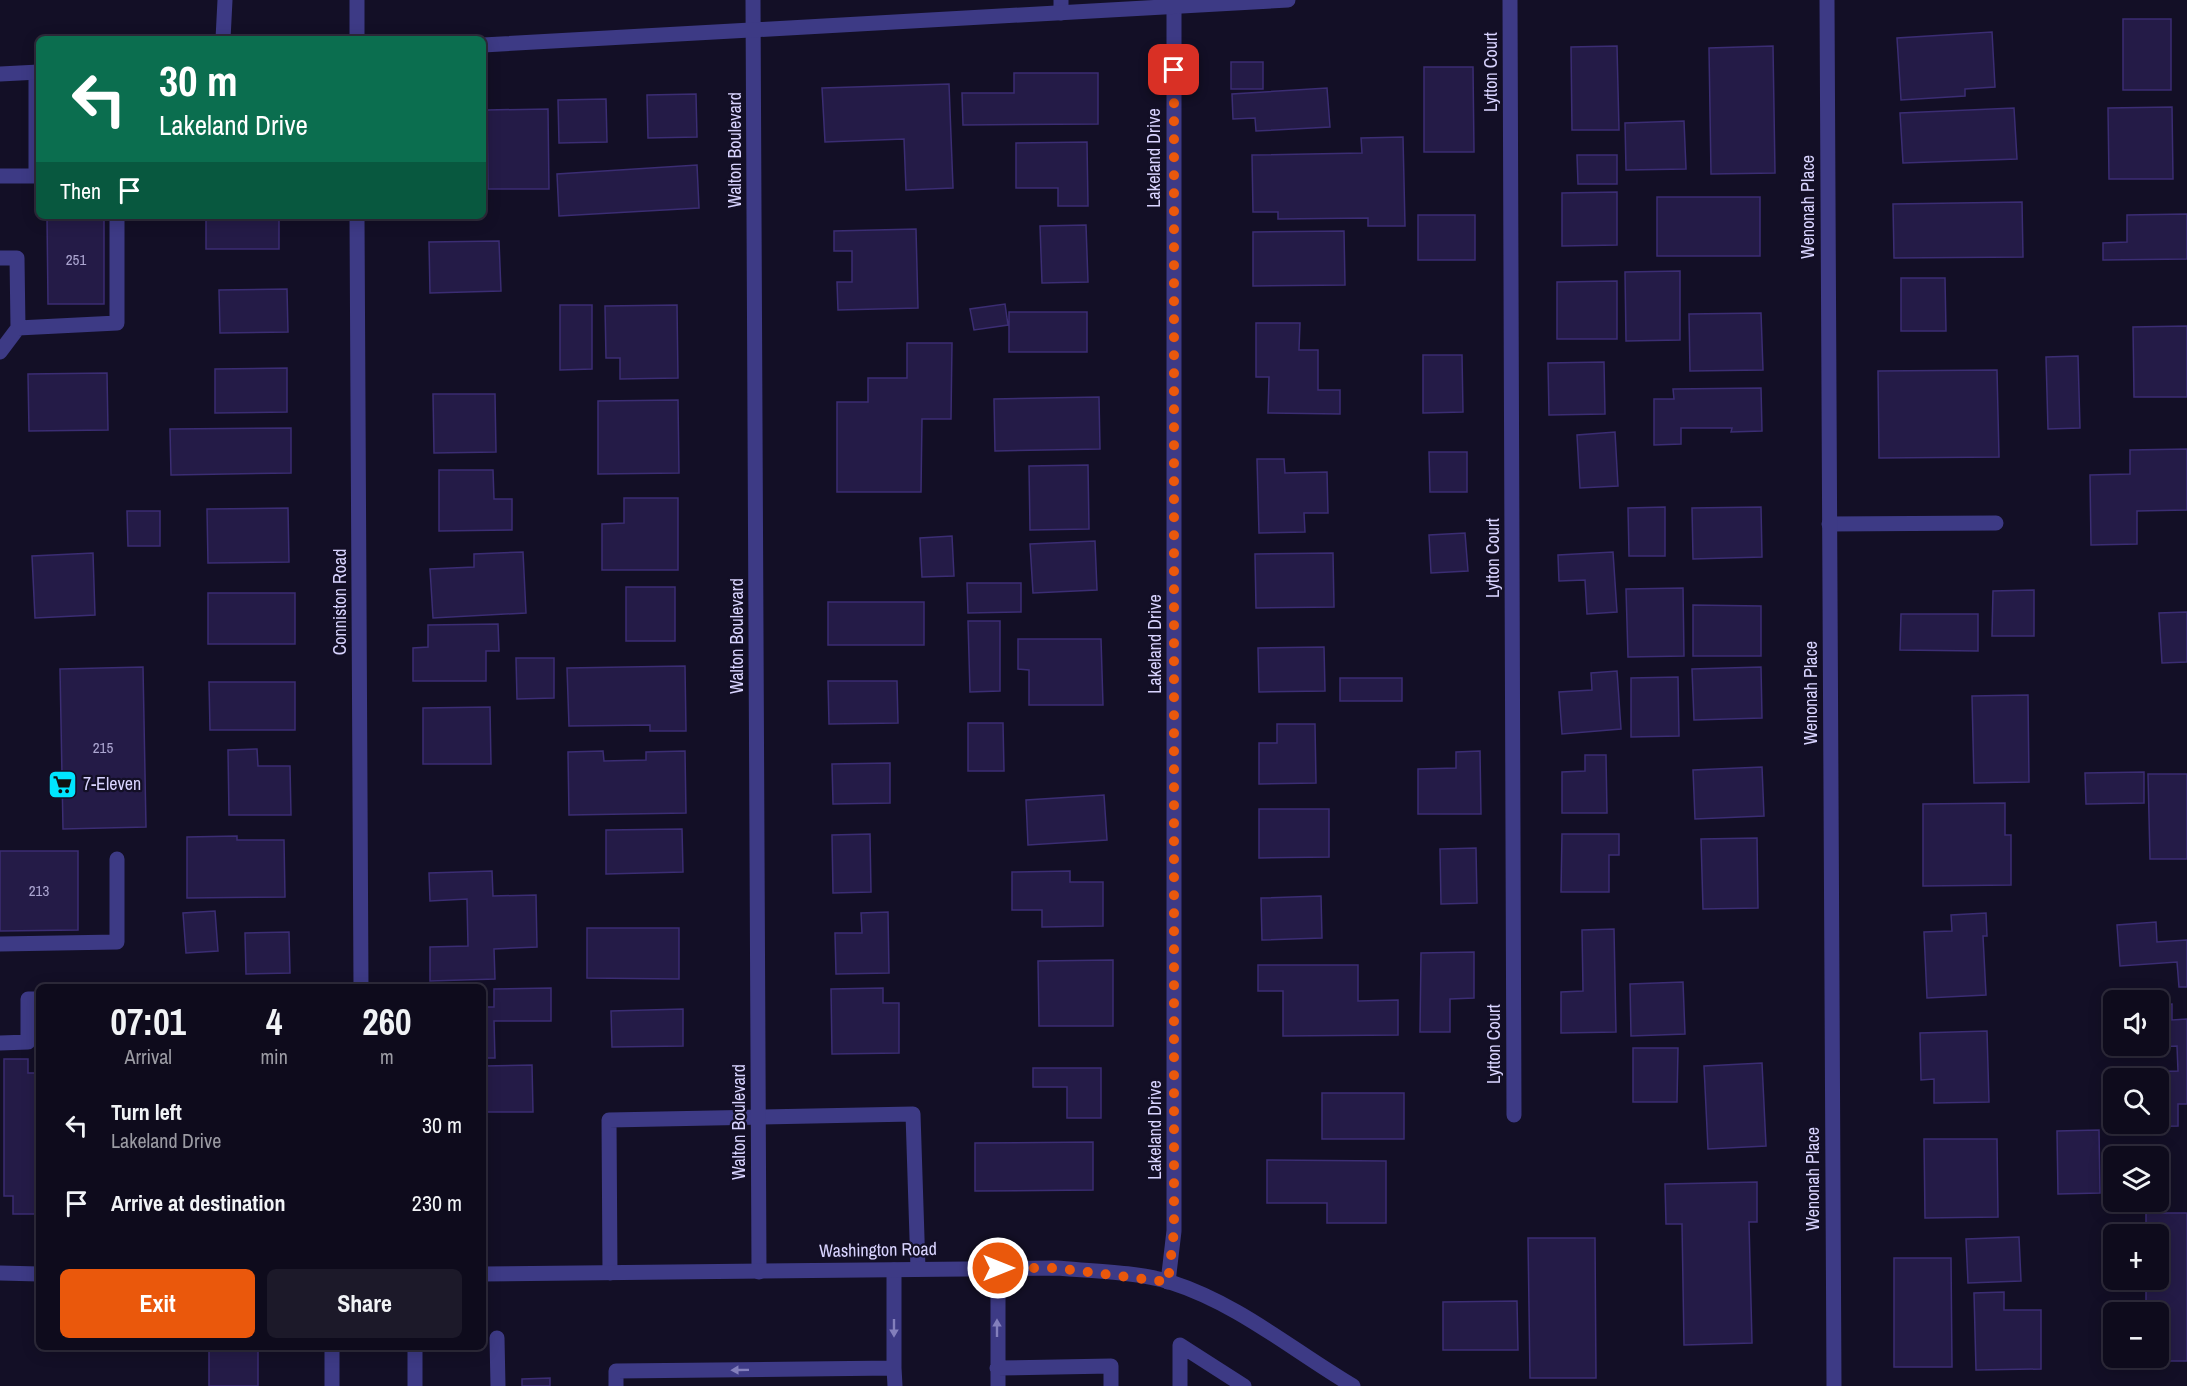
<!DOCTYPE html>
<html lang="en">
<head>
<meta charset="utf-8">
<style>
  :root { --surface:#0e0b1c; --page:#1c1929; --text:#f1f3f6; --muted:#9b9ba3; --line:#2e2b3b; --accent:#ea580c }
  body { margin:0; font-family:"Archivo Narrow",sans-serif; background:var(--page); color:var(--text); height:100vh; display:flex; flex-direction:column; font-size:22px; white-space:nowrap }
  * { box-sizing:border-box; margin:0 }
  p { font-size:20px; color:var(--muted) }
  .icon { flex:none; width:33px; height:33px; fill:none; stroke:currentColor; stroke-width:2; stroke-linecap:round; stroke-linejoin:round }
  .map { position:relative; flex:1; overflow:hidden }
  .drawer { position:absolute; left:36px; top:984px; width:450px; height:366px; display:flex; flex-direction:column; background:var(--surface); border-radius:9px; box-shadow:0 3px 15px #0003,0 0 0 2px var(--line) }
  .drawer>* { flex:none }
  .guide { position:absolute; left:36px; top:36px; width:450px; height:183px; border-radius:9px; box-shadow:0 3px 15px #0003,0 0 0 2px var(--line); background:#0b6e4f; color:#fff; overflow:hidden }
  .controls { position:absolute; left:2103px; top:990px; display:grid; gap:12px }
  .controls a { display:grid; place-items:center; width:66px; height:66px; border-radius:9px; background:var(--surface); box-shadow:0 3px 15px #0003,0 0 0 2px var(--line); font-size:30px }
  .pin { position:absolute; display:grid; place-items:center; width:51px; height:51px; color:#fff; margin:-26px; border-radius:12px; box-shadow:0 3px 9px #0006 }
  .me { position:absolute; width:66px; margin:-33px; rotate:90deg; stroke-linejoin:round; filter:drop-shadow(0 0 4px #0008) }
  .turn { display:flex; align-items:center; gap:21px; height:126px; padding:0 24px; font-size:27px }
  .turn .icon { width:78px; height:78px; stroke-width:2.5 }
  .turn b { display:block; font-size:42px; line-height:51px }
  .then { display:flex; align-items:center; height:57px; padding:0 24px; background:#0003; gap:12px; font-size:22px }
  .eta { display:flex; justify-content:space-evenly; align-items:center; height:102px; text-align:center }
  .eta b { font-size:36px; font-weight:700; line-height:42px }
  .button { display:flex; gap:12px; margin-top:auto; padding:12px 24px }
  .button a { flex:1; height:69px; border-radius:9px; background:var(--accent); color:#fff; font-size:24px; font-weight:700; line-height:69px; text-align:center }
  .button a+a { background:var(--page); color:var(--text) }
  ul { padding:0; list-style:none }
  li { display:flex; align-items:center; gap:18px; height:78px; padding:0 24px }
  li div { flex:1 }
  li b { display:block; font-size:22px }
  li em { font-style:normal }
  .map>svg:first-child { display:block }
  .building { fill:#241b47; stroke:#3b2d73; stroke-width:1.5 }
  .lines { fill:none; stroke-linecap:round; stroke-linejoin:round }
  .service { stroke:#3d3a85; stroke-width:15 }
  .minor { stroke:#3d3a85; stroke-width:15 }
  .tertiary { stroke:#3d3a85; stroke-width:15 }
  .oneway { fill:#837fbc }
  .route { stroke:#ea580c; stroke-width:10; stroke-dasharray:0 18 }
  .labels { text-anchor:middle; stroke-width:4.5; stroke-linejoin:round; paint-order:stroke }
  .number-label { font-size:15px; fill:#aca6d1 }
  .street-label { font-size:18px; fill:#d9d4ff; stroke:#130f26 }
  .poi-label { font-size:18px; fill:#d9d4ff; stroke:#130f26; text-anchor:start }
</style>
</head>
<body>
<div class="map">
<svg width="2187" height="1386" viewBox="0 0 2187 1386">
  <rect width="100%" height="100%" fill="#130f26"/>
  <path class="building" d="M2123 19H2171V90H2123Z
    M1992 32 1995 87 1965 89V96L1901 100 1897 38Z
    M1617 46 1619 130H1572L1571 47Z
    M1773 46 1775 173 1711 174 1709 48Z
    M1231 62H1263V89H1231Z
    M1424 67H1473L1474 152H1424Z
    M1014 73H1098V124L963 125 962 93H1014Z
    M949 84 953 188 906 190 904 139 825 142 822 88Z
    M1327 88 1330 127 1256 131 1255 118 1233 119 1232 94Z
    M696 94 697 137 648 138 647 95Z
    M606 99 607 142 559 143 558 100Z
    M2172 107 2173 179H2109L2108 108Z
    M2014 108 2017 159 1903 163 1900 113Z
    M548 109 549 189H488L487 110Z
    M1684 121 1686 169 1626 170 1625 123Z
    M1403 137 1405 226H1368V218L1278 219V212H1253L1252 155 1362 153 1361 138Z
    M1087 142 1088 206H1058V188H1016V143Z
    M1577 155H1617V184H1578Z
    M697 165 699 208 559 216 557 174Z
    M1617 192V245L1562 246V193Z
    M1657 197H1760V256H1657Z
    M2022 202 2023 257 1894 258 1893 204Z
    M2187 214V259L2103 260V243L2127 242V215Z
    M1418 215H1475V260H1418Z
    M47 216H104V304H48Z
    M206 216H279V249H206Z
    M1086 225 1088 282 1042 283 1040 226Z
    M916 229 918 308 838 310 837 282H852V251H834V231Z
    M1344 231 1345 285 1253 286V232Z
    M499 241 501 291 430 293 429 242Z
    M1680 271V340L1626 341 1625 272Z
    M1901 278H1945L1946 331H1901Z
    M1617 281V339H1557V282Z
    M287 289 288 332 220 333 219 290Z
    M1005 304 1008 325 974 330 970 309Z
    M560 305H592V369L560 370Z
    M677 305 678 378 620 379V358H606L605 306Z
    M1009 312H1087V352H1009Z
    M1761 313 1763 370 1690 371 1689 314Z
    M1256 323H1300L1299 350H1318V390H1340V414L1268 413 1269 377H1256Z
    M2187 326V397H2134L2133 327Z
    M907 343H952L951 419H922L921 492H837V402H868V378H907Z
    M1423 355H1462L1463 412 1423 413Z
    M2078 356 2080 428 2048 429 2046 357Z
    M1604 362 1605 414 1549 415 1548 363Z
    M287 368V412L215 413V369Z
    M1997 370 1999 457 1879 458 1878 371Z
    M107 373 108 430 29 431 28 374Z
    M1761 388 1762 431 1731 432 1732 428H1681V444L1654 445V399H1674L1673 389Z
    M433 394H495L496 452 434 453Z
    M1099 397 1100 449 995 451 994 399Z
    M678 400 679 473 598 474V401Z
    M291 428V473L171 475 170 429Z
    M1615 432 1618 486 1580 488 1577 435Z
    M2187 449V510L2137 511V544L2091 545 2090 475 2130 474V450Z
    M1429 452H1467V492H1430Z
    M1257 459H1284L1285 473 1327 472 1328 513H1304L1305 532 1259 533Z
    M1088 465 1089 529 1030 530 1029 466Z
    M439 470H493L494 499H512V530L439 531Z
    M624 498H678V570H602V524L624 523Z
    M1665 507V556H1629L1628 508Z
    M1761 507 1762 557 1693 559 1692 508Z
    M288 508 289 562 208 563 207 509Z
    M127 511H160V546H128Z
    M1465 533 1468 571 1431 573 1429 535Z
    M952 536 954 576 922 577 920 538Z
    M1095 541 1097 590 1033 593 1030 544Z
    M523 552 526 613 433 618 430 569 474 567V554Z
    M1613 552 1617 612 1587 614 1585 580 1559 581 1558 555Z
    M93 553 95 615 35 618 32 556Z
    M1333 553 1334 607 1256 608 1255 554Z
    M967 583H1021V612L968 613Z
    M626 587H675V641H626Z
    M1683 588 1684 656 1628 657 1626 589Z
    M2034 590V636H1992L1993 591Z
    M208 593H295V644H208Z
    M828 602H924V645H828Z
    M1693 605 1761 606V656H1693Z
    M2187 612V662L2162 663 2159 613Z
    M1901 614H1978V651L1900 650Z
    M968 621H1000V691L970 692Z
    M498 624 499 651H486V681H413V648L428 647V625Z
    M1018 639H1101L1103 705H1029V670L1018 669Z
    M1324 647 1325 691 1259 692 1258 648Z
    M516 658H554V698L517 699Z
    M685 666 686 731H650V725L569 726 567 668Z
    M143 667 146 827 63 829 60 669Z
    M1761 667 1762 718 1694 720 1692 669Z
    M1617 671 1621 729 1562 734 1559 692 1592 690 1591 673Z
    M1678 677 1679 736 1631 737V678Z
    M1340 678H1402V701H1340Z
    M828 681H897L898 723 829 724Z
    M209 682H295V730H210Z
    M2028 695 2029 782 1974 783 1972 696Z
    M490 707 491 764H423V708Z
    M968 723H1003L1004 771H968Z
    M1277 724H1315L1316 783 1259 784V743H1277Z
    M257 749 258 766H290L291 815H229L228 750Z
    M603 751 604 761 646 760V752L685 751 686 813 569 815 568 752Z
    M1480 751 1481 814H1418V769L1456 768V752Z
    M1585 755H1606L1607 813H1562V772L1585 771Z
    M890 763V803L833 804 832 764Z
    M1762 767 1764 816 1695 819 1693 770Z
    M2144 772V803L2086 804 2085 773Z
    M2148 774H2187V859H2150Z
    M1104 795 1107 840 1028 845 1026 800Z
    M2005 803V835H2011V885L1923 886V804Z
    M1259 809H1329V857L1259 858Z
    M682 829 683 872 606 874V830Z
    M870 834 871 892 833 893 832 835Z
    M1562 834H1619V855H1609V892H1561Z
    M237 836V840H284L285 897 187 898V837Z
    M1757 838 1758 908 1703 909 1701 839Z
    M1476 848 1477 903 1441 904 1440 849Z
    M0 851H78V930L0 931Z
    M492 871 493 896 536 895 537 947 494 949 495 979 430 981V947L468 946 467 899 430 901 429 873Z
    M1070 871V882H1103V926L1042 927V910H1012V872Z
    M1321 896 1322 938 1262 940 1261 898Z
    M215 911 218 951 186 953 183 913Z
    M888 912 889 973 836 974 835 933H862L861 913Z
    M1986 913 1987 936H1983L1986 995 1927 998 1924 932 1952 931 1951 915Z
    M2156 922 2157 942 2187 940V987H2179L2177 962 2120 966 2117 925Z
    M587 928H679V979L587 978Z
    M1614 929 1616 1032 1561 1033V992L1583 991 1582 930Z
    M289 932 290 973 246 974 245 933Z
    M1474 952V998L1450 999V1032H1420L1421 953Z
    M1113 960V1026H1039L1038 961Z
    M1258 965H1358V1001L1398 1000V1035L1283 1036V991H1258Z
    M1683 982 1685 1034 1631 1036 1630 984Z
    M551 988V1021H494L495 1058H483V1007H494V989Z
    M883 988V1003H899V1053L832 1054 831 989Z
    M2172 1004V1020L2187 1019V1104H2178V1126L2117 1127V1124H2158V1078H2143V1072L2178 1071 2177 1046 2136 1048V1046H2158V1005Z
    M683 1009V1046L612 1047 611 1011Z
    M1987 1031 1989 1102 1934 1103V1079L1921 1080 1920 1033Z
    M1633 1048H1678L1677 1102H1633Z
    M4 1059H28V1073H39V1214H13V1196H4Z
    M1762 1063 1766 1146 1708 1149 1704 1066Z
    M532 1065 533 1112H486L485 1066Z
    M1033 1068H1101V1118H1067V1087H1033Z
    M1322 1093H1404V1139H1322Z
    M2099 1130 2100 1193 2058 1194 2057 1131Z
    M1924 1139H1997L1998 1217 1925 1218Z
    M1093 1142V1190L975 1191V1143Z
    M1267 1160 1386 1161V1223H1327V1203H1267Z
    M1757 1182V1222H1749L1752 1343 1684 1345 1682 1224H1666L1665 1184Z
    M2146 1213H2187V1361H2147V1358H2158V1312H2146V1280H2158V1234H2146Z
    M2019 1237 2021 1281 1968 1283 1966 1239Z
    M1528 1238H1595L1596 1378H1530Z
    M1894 1258H1951L1952 1367H1894Z
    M2004 1292V1310H2041V1369L1976 1370 1974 1293Z
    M1517 1301 1518 1350H1443V1302Z
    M209 1347H258V1386H209Z
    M550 1378V1386H522V1379Z"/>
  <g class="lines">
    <path class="service" d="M223 39 225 0
      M0 176H36V72
      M0 258H17L18 328 0 352
      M18 328 117 323V216
      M1829 524 1996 523
      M0 944 117 942V859
      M0 1043 28 1042V999H39
      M610 1273 609 1120 913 1114 918 1269
      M497 1338 498 1386
      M332 1347V1386
      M415 1347V1386
      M894 1368 895 1386
      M997 1368 1111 1366V1386
      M616 1386V1371L894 1368V1270
      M998 1386V1268
      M1180 1386V1345L1244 1386"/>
    <path class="minor" d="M357 0V39
      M753 0 759 1272
      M1061 0V13
      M1510 0 1514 1115
      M1827 0 1834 1386
      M357 216 361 987
      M1168 1282 1174 1231V7"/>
    <path class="tertiary" d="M483 45 1288 0
      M0 74 39 72
      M0 1273 39 1274
      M483 1274 1056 1268C1090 1271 1138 1272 1170 1282 1239 1304 1292 1350 1353 1386"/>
  </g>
  <defs><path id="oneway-solid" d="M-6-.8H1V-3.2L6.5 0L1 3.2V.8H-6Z" transform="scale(1.5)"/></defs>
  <g class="oneway">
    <use href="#oneway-solid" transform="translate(894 1328) rotate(90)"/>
    <use href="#oneway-solid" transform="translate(997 1328) rotate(-90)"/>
    <use href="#oneway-solid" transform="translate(740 1370) rotate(179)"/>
  </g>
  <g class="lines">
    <path class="route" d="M998 1268H1056L1168 1282 1174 1231V70"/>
  </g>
  <defs>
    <symbol id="supermarket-square" viewBox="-11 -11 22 22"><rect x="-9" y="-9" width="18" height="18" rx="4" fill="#00e5ff" stroke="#130f26"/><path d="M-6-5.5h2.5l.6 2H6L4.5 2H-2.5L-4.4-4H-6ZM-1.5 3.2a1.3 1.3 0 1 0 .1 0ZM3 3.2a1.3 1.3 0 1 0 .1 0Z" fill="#111"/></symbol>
  </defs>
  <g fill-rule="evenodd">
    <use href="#supermarket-square" x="46" y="768" width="33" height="33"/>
  </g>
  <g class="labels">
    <g class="number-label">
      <text x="76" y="265">251</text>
      <text x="103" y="753">215</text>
      <text x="39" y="896">213</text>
    </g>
    <g class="street-label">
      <text transform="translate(1491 72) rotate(-90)" y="6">Lytton Court</text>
      <text transform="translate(735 150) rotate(-90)" y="6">Walton Boulevard</text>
      <text transform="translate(1154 158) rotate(-90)" y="6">Lakeland Drive</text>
      <text transform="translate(1808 207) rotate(-90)" y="6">Wenonah Place</text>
      <text transform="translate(1493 558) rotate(-90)" y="6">Lytton Court</text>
      <text transform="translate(340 602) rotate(-90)" y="6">Conniston Road</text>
      <text transform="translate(737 636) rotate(-90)" y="6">Walton Boulevard</text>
      <text transform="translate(1155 644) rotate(-90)" y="6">Lakeland Drive</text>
      <text transform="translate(1811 693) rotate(-90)" y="6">Wenonah Place</text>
      <text transform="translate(1494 1044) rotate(-90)" y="6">Lytton Court</text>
      <text transform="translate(739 1122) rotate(-90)" y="6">Walton Boulevard</text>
      <text transform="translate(1155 1130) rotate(-90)" y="6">Lakeland Drive</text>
      <text transform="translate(1813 1179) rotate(-90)" y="6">Wenonah Place</text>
      <text transform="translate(878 1250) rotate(-1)" y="6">Washington Road</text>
    </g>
    <g class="poi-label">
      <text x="83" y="790">7-Eleven</text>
    </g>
  </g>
</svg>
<div class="controls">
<a><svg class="icon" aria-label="sound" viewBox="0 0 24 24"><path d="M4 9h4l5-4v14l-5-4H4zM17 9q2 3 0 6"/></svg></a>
<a><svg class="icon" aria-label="search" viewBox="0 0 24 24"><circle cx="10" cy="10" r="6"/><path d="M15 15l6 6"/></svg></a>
<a><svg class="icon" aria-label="layers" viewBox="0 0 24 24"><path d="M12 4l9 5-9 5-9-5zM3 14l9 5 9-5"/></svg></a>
<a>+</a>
<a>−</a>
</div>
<div class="pin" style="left:1174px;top:70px;background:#d93025"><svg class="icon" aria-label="arrive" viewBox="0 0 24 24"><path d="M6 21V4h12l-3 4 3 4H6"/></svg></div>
<svg class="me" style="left:998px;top:1268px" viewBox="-20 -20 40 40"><circle r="17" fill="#ea580c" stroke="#fff" stroke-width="3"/><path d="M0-11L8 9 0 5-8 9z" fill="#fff"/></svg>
<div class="guide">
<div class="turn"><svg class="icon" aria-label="left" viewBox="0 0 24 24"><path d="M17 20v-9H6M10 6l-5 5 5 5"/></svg><div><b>30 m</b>Lakeland Drive</div></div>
<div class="then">Then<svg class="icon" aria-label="arrive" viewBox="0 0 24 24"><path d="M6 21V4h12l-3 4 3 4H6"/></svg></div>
</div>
<section class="drawer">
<div class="eta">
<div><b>07:01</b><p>Arrival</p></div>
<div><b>4</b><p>min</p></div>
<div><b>260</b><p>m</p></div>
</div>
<ul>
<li><svg class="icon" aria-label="left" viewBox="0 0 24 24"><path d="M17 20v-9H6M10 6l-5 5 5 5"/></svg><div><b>Turn left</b><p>Lakeland Drive</p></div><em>30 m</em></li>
<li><svg class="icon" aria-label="arrive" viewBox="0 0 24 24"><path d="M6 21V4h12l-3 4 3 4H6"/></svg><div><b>Arrive at destination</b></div><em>230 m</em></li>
</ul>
<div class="button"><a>Exit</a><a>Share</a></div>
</section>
</div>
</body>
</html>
